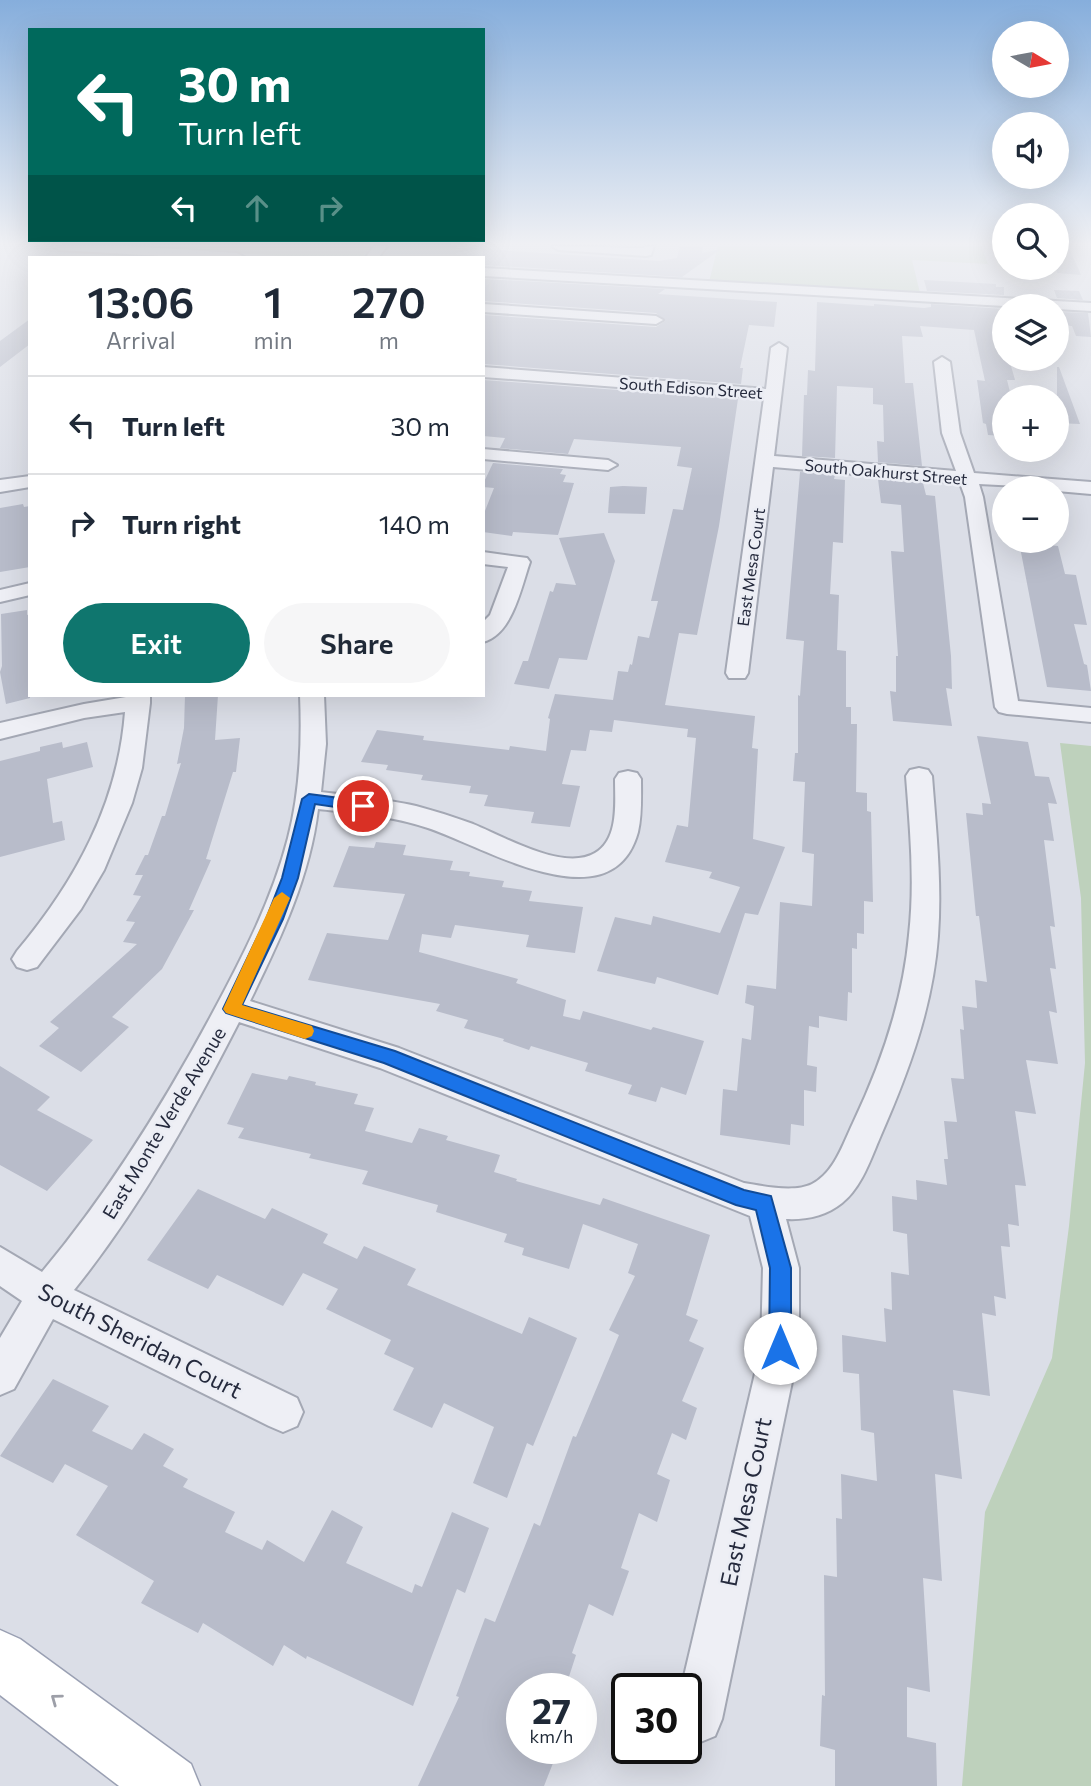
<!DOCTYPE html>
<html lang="en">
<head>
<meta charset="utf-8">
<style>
  :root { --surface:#fff; --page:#f6f6f7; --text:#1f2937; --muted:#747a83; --line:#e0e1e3; --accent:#0f766e }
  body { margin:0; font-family:Commissioner,sans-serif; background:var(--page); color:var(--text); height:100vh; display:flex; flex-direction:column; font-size:26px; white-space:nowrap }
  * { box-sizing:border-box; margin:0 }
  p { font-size:23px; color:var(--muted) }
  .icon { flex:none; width:38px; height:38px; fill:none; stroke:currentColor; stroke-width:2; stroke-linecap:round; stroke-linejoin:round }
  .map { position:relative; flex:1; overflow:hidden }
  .sheet { position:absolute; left:28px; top:256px; width:457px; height:441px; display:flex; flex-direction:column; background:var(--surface); border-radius:0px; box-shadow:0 7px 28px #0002 }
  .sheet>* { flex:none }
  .hud { position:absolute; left:28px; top:28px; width:457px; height:214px; border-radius:0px; box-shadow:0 7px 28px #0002; background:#00695c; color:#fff; overflow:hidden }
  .needle { width:46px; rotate:100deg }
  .fabs { position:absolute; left:992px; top:21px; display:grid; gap:14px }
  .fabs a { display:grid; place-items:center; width:77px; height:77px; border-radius:50%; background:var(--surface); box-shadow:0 7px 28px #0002; font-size:35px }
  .speed { position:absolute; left:506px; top:1673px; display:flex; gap:14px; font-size:35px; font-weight:700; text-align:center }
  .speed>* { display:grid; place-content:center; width:91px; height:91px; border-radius:50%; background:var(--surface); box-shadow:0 7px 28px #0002; line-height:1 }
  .speed small { font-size:18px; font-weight:400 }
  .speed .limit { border:4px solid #111; border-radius:10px; background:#fff; color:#111 }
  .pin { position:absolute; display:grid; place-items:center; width:60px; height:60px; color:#fff; margin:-30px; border:4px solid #fff; border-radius:50%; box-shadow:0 2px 7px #0007 }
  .me { position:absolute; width:77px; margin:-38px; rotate:0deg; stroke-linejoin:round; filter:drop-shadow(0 0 5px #0008) }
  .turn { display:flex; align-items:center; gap:24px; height:147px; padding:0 35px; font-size:32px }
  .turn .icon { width:91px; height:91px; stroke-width:2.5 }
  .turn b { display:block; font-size:49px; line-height:60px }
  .lanes { display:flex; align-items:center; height:66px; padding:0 35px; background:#0003; justify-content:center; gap:35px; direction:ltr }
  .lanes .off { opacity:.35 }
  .eta { display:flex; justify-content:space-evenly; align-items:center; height:119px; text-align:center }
  .eta b { font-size:42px; font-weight:600; line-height:49px }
  .button { display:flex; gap:14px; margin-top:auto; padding:14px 35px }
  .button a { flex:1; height:80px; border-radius:42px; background:var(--accent); color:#fff; font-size:28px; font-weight:600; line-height:80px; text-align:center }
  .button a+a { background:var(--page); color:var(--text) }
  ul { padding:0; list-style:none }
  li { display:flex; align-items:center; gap:21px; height:98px; padding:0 35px; border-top:2px solid var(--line) }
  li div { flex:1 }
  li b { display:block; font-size:26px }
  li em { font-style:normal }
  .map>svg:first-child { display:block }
  .green { fill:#bed1bc }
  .building { fill:#b8bcca }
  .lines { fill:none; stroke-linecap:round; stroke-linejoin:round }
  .minor-casing { stroke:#a4a8b4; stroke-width:4 }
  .major-casing { stroke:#9aa0b3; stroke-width:3 }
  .minor { fill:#eeeff5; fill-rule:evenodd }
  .major { fill:#fff; fill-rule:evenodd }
  .oneway { stroke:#9d9fa8 }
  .route { fill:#1a73e8; stroke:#114b97; stroke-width:2 }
  .slow { fill:#f59e0b }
  .labels { text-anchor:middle; stroke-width:5; stroke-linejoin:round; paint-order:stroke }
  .far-street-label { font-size:16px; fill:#252a3d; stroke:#ebedf4 }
  .street-label { font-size:19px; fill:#252a3d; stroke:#ebedf4 }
  .near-street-label { font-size:23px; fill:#252a3d; stroke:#ebedf4 }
</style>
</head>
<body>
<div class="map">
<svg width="1091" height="1786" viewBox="0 0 1091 1786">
  <rect width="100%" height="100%" fill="#dbdee7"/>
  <path class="green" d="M122 246H372L362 257H301Z
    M718 246H981L988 264 912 260 920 293 709 282Z
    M1060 743 1091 746V1786H962L985 1512 1052 1358 1069 1226 1085 1063 1081 898Z"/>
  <path class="building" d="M680 246H703L702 253 721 249 682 277 483 265V249L659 261 677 258Z
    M1057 246H1068L1081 275 1057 273Z
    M483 279 665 289 658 294 777 302 774 327 749 325 740 368H743L741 384 483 364V315L656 327 665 321 656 313 483 301Z
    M924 280 996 284V287H1004V295L927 291Z
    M1054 290 1079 291 1083 300 1057 298Z
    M817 302 874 306V304L924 308 931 307V304L1004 309V359H1009L1015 380H1007L1011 396H1004V436L988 435 986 424 983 423 977 380 985 381 974 330 920 326 923 337 902 336 905 383H913L922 466 878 462 877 441 884 442 883 405 873 404V388L837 386 835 458 802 456 804 395H807L808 370 815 371Z
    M1057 312 1088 313 1091 337 1076 336 1072 326 1057 325Z
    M30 319V344L0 367V341Z
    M1057 367H1059L1080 424 1057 423Z
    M483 380 738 399 719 526 697 635 679 633 665 705 755 716 752 748 758 749 753 839 785 847 758 915 745 913 718 995 657 977 655 984 597 971 615 917 651 925 653 916 720 933 740 887 709 878 712 872 665 862 677 825 688 827 696 738 687 737 688 729 614 720 612 732 590 730 586 751 571 750 562 784 580 786 570 827 531 823 534 812 484 806 488 795 469 793 471 786 421 780 423 775 386 770 388 765 361 762 377 730 424 736 423 740 509 750 510 746 546 751 550 719 548 718 555 694 613 700 618 671 628 672 630 664 632 665 638 636 649 638 658 601H651L673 509 683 510 692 468 677 466 681 447 574 439 568 454 500 448 505 438 483 436Z
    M493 463 563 469 560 474 566 475 563 482 574 483 558 535 513 532 512 536 483 532V516L494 488 483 487V484Z
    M800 472 835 475 834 479 845 480 843 543 833 542 830 594 839 595 837 650 846 651V707H851V724H857L856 792 867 793V811L871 812 873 902 864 901V934L857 933V949L852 948V993L848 992 847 1021 819 1016V1028L809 1026 807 1065 817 1067 816 1092 804 1090V1126L791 1124 790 1145 720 1135 723 1089 737 1091 742 1038 751 1040 754 1006 745 1003 747 985 776 989 780 902 812 906 814 854 802 852 805 782 793 781 795 753H798V695L800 696 804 641 786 639Z
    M878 479 923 483 926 495 935 496 951 656 952 689 946 688 952 726 893 721 890 691 896 692V656H898L891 551 904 552 901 505 881 503Z
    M623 486 647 487 645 514 608 513 610 487Z
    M23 504 24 507 30 506V567L0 572V508Z
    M604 533 615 561 587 660 559 658 549 689 514 684 523 661H528L550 591 553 592 556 583 576 585 559 538Z
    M1019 542 1058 546 1065 574 1076 575 1087 625 1074 624 1084 664 1087 665 1091 691 1047 687Z
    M27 610V615L30 614V698L6 704 0 672 2 666 1 614Z
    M185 695H218L215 740 240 738 236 772H233L206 859 211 860 189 910H194L162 969 112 1017 129 1027 81 1072 39 1046 59 1028 50 1022 137 944 123 942 135 922 126 921 141 896 133 895 143 875H135L145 855H148L162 816H165L181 763 177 764 184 728Z
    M977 736 1028 742 1035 776 1049 777 1057 804 1048 803 1054 841 1044 840 1055 927 1050 926 1056 969 1050 968 1057 1013 1049 1011 1058 1064 1026 1060 1036 1114 1015 1111 1026 1186 1015 1185 1019 1226 1008 1224 1010 1247 1001 1246 1006 1299 994 1296 996 1316 982 1313 990 1396 953 1390 962 1479 935 1474 942 1581 923 1578 930 1692 907 1687V1737L936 1743 937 1786H835V1750L820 1746 822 1695 825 1696 824 1575 837 1577 836 1518 842 1519 841 1474 877 1481 874 1433 861 1430 859 1374 843 1372 842 1335 886 1342 884 1308 892 1310 891 1272 909 1275 907 1234 893 1231 892 1196 917 1200 916 1180 947 1185 944 1159H948L944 1121 957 1122 951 1078 964 1079 960 1029 964 1030 962 1006 977 1008 975 980 987 982 979 916H976L966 813 983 815 982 803 991 804Z
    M62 742 63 748 87 742 93 767 47 779 53 823 62 821 65 840 0 857V761L40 751V747Z
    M376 842 406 845 403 855 453 861 450 870 470 872 469 876 504 881 502 887 532 891 529 901 583 907 575 953 526 947 529 935 455 925 451 938 422 934 419 952 518 979 516 983 566 1000 563 1016 580 1020 583 1011 651 1030 653 1027 704 1041 686 1095 661 1087 656 1102 628 1094 632 1085 585 1071 588 1063 531 1046 529 1050 503 1041 504 1039 464 1028 468 1020 436 1011 440 1004 308 980 327 933 388 940 405 894 333 887 349 846 374 848Z
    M0 1066 50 1097 37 1110 93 1140 47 1191 0 1165Z
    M252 1073 287 1080 289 1076 316 1082 315 1085 358 1094 354 1104 374 1108 365 1131 412 1143 419 1128 448 1136 446 1140 500 1155 494 1172 517 1179 516 1181 600 1205 603 1198 710 1235 686 1315 698 1320 689 1341 704 1348 682 1401 697 1408 686 1440 672 1433 657 1474 670 1480 657 1522 639 1513 621 1568 629 1571 613 1616 589 1604 572 1653 576 1655 565 1689H522V1748H559L544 1786H418L459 1697 456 1696 485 1618 495 1622 534 1523 540 1526 573 1436 576 1437 619 1335 609 1330 635 1276 628 1273 638 1244 583 1224 569 1269 522 1255 524 1248 504 1242 507 1234 436 1212 438 1205 362 1184 368 1171 309 1158 311 1154 238 1138 244 1128 227 1124Z
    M198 1189 265 1219 272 1208 328 1234 323 1243 357 1259 364 1246 416 1269 407 1285 522 1334 529 1317 577 1338 533 1446 527 1443 507 1498 473 1483 494 1427 444 1403 432 1428 393 1410 414 1368 384 1354 391 1340 326 1309 338 1289 303 1273 283 1306 217 1275 208 1289 147 1260Z
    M53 1379 109 1406 92 1431 132 1450 144 1433 174 1449 163 1466 188 1479 183 1487 235 1512 225 1532 262 1550 267 1540 304 1562 332 1510 363 1527 346 1563 412 1593 415 1584 422 1587 452 1512 489 1528 465 1593 457 1589 413 1706 307 1656 306 1659 284 1645 273 1666 203 1623 198 1633 141 1603 154 1581 76 1535 108 1486 65 1464 53 1483 0 1456Z"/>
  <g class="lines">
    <defs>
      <path id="minor" d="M53 246H129L237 253 244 257H178L59 250Z
        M374 246H387L379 257H366Z
        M552 246 641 248 654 246 651 255 646 256 558 250Z
        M483 268 1091 303V311L1057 309V306H1004L483 276Z
        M483 304 656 316 663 320 656 324 483 312Z
        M779 343 787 348 774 456 956 471 942 433 934 362 942 357 950 362 960 433 974 473 1091 482V494L1057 491V488L979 484 983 497 1018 701 1091 708V722L1007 714 999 712 995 707 965 497 960 483 773 467 748 673 745 678H729L726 673 764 398 483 377V367L766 389 771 348Z
        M483 449 608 460 617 465 608 470 483 459Z
        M30 476V487L0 492V480Z
        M483 552 527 558 530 562C521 587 513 634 483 642V622L490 615 508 567 483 564Z
        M30 583V595L0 602V590Z
        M126 695H150V703L142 768 132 803 104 870 81 909 37 967 27 970 17 967 12 959 17 951C75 882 118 804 125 712L84 718 0 739V723L84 704 126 697Z
        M300 695H324L326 744 321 792C353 796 385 799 416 806 435 811 454 817 473 824 503 836 563 872 595 853 619 839 615 803 615 779L619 773 628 771 637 773 641 779C641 796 642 815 638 832 612 927 481 845 428 828 393 816 355 813 318 809 310 877 280 940 250 1001L399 1048 744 1183C763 1186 794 1193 812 1184 834 1173 843 1144 853 1123 881 1064 903 1001 909 935 915 882 910 829 906 776L910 770 919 768 928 770 932 776C936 829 942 883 938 936 933 1006 909 1071 881 1135 871 1158 862 1187 842 1203 826 1216 806 1220 786 1219L799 1268V1348L722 1719 715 1736 698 1743 686 1738V1689H681L761 1348 763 1268 750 1216 380 1068 239 1022C191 1116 140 1208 74 1290L297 1398 303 1412 297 1426 283 1432 269 1426 53 1319 14 1389 0 1395V1338L22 1301 0 1286V1247L42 1272C109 1192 163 1105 212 1014 242 958 272 900 288 838 300 792 302 742 300 695Z"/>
      <path id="major" d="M0 1630 20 1639 191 1764 200 1786H119L0 1695Z"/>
    </defs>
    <use href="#minor" class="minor-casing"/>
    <use href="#major" class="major-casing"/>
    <use href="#minor" class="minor"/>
    <use href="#major" class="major"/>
  </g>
  <defs><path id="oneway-chevron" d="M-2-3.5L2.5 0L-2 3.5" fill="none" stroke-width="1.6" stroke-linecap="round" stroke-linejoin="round" transform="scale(1.75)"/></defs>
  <use class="oneway" href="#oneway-chevron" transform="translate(56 1699) rotate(-144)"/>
  <linearGradient id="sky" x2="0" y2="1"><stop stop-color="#86aedc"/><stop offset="0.49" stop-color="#eff0f4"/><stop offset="1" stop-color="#eff0f4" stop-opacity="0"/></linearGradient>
  <rect width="1091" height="497" fill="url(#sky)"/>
  <path class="route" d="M309 794 363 801 370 806 363 811 315 804 298 878 283 919 242 1005 395 1051 744 1190 771 1196 791 1268V1348L788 1355 780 1359 772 1355 769 1348 770 1268 756 1210 736 1205 384 1063 226 1013 223 1009 266 919 282 878 302 799Z"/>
  <path class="slow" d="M282 892 290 898 242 1005 312 1026 314 1031 312 1036 305 1039 226 1013 223 1009 274 898Z"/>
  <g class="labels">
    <g class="far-street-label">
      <text transform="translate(691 388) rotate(4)" y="6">South Edison Street</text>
      <text transform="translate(886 472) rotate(5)" y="6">South Oakhurst Street</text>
      <text transform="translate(751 567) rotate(-82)" y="6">East Mesa Court</text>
    </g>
    <g class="street-label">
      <text transform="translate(164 1123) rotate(-59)" y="7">East Monte Verde Avenue</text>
    </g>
    <g class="near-street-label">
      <text transform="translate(140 1341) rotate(27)" y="8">South Sheridan Court</text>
      <text transform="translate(746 1502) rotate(-78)" y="8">East Mesa Court</text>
    </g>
  </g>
</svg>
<div class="fabs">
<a><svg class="needle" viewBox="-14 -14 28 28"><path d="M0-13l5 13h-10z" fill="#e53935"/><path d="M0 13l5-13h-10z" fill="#747a83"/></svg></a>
<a><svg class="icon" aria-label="sound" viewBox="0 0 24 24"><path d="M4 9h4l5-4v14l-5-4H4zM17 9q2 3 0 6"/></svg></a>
<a><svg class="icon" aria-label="search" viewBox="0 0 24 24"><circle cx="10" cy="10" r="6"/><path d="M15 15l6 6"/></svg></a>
<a><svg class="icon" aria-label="layers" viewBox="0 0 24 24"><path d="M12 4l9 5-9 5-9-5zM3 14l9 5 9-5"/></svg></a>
<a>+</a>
<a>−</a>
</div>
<div class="speed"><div>27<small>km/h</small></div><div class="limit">30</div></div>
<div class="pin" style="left:363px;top:806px;background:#d93025"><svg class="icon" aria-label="arrive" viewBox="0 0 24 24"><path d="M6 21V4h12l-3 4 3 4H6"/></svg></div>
<svg class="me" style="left:780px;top:1348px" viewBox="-20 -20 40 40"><circle r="19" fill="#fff"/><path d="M0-13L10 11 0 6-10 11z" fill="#1a73e8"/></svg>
<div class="hud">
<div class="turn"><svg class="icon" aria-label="left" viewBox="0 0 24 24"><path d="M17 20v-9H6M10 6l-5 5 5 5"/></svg><div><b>30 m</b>Turn left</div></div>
<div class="lanes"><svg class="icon" aria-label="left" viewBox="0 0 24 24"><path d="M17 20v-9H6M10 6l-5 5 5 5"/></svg><svg class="icon off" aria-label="ahead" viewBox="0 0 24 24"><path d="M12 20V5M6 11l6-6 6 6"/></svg><svg class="icon off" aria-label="right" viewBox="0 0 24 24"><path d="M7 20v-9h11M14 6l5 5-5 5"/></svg></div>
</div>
<section class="sheet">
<div class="eta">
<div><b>13:06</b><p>Arrival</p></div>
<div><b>1</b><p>min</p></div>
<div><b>270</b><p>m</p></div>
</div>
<ul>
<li><svg class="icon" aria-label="left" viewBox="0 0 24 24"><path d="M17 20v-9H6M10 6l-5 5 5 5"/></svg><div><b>Turn left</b></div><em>30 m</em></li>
<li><svg class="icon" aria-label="right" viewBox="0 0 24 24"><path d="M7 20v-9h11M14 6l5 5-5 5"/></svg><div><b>Turn right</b></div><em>140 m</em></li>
</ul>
<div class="button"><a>Exit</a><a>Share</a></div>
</section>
</div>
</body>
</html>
